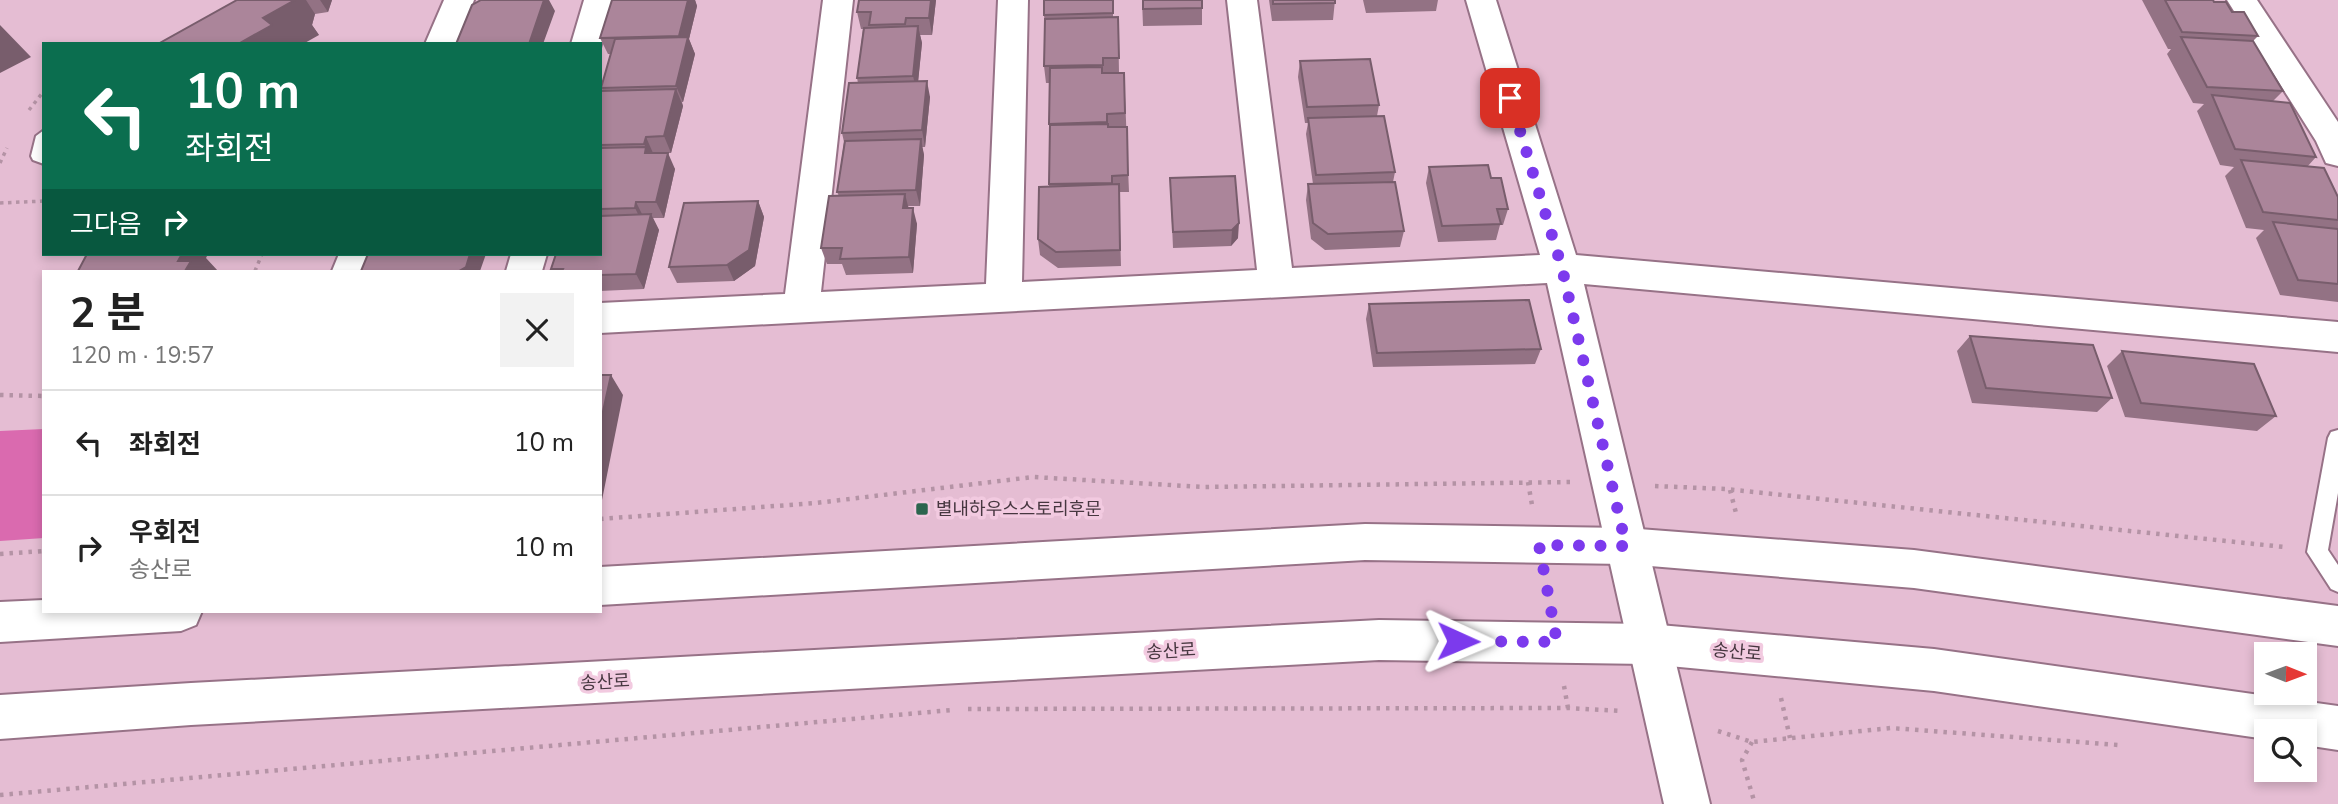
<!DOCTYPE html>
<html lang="ko">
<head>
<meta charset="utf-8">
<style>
  :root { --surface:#fff; --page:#f2f2f2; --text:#222; --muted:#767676; --line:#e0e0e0 }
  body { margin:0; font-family:"Nunito Sans","Noto Sans KR",sans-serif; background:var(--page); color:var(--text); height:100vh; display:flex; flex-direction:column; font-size:26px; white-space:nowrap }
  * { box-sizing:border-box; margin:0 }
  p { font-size:23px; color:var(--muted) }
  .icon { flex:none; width:38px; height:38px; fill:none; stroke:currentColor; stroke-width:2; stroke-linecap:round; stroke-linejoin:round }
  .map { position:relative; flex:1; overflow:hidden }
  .panel { position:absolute; left:42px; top:270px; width:560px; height:343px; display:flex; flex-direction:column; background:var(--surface); border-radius:0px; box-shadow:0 4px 10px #0003 }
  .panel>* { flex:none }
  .guide { position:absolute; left:42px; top:42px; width:560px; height:214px; border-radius:0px; box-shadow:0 4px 10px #0003; background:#0b6e4f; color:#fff; overflow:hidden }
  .needle { width:46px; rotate:91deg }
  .tools { position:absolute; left:2254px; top:642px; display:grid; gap:14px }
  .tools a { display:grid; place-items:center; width:63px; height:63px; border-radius:0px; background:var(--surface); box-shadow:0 4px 10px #0003; font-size:35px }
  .pin { position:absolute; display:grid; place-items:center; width:60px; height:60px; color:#fff; margin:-30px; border-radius:14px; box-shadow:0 4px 10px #0006 }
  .me { position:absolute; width:77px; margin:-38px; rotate:91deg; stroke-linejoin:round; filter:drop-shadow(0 0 5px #0008) }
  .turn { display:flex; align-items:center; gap:24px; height:147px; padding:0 28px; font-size:32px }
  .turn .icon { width:91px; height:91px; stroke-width:2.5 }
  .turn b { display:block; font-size:49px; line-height:60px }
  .then { display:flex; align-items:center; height:66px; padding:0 28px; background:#0003; gap:14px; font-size:26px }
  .round { display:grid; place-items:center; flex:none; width:74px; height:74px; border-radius:0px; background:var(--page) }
  .headline { display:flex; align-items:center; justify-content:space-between; height:119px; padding:0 28px }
  h1 { font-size:42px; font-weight:700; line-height:52px }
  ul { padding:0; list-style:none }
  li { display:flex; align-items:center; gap:21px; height:105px; padding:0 28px; border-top:2px solid var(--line) }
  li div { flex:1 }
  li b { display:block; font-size:26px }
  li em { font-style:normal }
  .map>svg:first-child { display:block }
  .forest { fill:#da6aaf }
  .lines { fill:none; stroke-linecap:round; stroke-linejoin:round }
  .service-casing { stroke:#977287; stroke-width:4 }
  .minor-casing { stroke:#977287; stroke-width:4 }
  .tertiary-casing { stroke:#977287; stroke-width:4 }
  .path-far1 { stroke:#b493a5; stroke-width:3.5; stroke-dasharray:3.5 4.5; stroke-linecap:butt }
  .path { stroke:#b493a5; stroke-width:4.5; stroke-dasharray:3.5 6; stroke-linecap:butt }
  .service { fill:#fff; fill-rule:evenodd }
  .minor { fill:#fff; fill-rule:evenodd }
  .tertiary { fill:#fff; fill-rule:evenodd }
  .wall { fill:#937284 }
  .shaded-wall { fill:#785d6c }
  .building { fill:#ab859a; stroke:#785d6c; stroke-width:2 }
  .route { stroke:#7c3aed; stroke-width:12; stroke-dasharray:0 21.6 }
  .poi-dot { fill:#2c654e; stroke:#f2cae0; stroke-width:2.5 }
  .labels { text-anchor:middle; stroke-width:7; stroke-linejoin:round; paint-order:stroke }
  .poi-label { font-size:18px; fill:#473740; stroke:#f2cae0; text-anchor:start }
  .street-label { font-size:18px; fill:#473740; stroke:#f2cae0 }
</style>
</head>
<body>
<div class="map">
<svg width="2338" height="804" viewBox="0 0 2338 804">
  <rect width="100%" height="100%" fill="#e5bdd3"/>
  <path class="forest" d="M44 429V538L0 541V431Z"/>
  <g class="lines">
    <defs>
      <path id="service" d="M44 130V164L33 160 31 156 36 136Z
        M2338 430V493L2328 550 2338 565V592L2331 589 2307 552 2328 438 2331 432Z"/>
      <path id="minor" d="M444 0H474L457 44H425Z
        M584 0H614L600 48V44H571Z
        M823 0H853L821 292 986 284 998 0H1028L1022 282 1257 270 1227 0H1257L1292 268 1540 255 1466 0H1496L1576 255 2338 322V352L1584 284 1710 804H1664L1547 283 600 333V303L785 294Z
        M2227 0H2257L2338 122V166L2326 163 2316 141Z
        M339 254H375L368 271H332Z
        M511 254H547L542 271H506Z"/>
      <path id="tertiary" d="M1365 524 1626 528 1914 550 2338 606V646L1914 588 1626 564 1365 560 600 605V567Z
        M44 600V611H202L196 625 181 631 0 642V602Z
        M1379 620 1648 624 1934 649 2338 706V750L2305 745V732H2266V739L1934 691 1648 664 1379 660 191 725 0 739V695L191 683Z"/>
    </defs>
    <use href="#service" class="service-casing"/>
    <use href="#minor" class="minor-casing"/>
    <use href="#tertiary" class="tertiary-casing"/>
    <path class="path-far1" d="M29 110 44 91
      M0 163 7 148
      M0 203 44 201
      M255 271 262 254"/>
    <path class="path" d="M0 395 44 396
      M1528 482 1532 505
      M1655 486 1725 489 2284 547
      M1730 490 1736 513
      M600 519 816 503 1033 477 1204 487 1570 482
      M0 554 44 551
      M1564 686 1568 708
      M1781 698 1790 738
      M968 709 1568 708 1621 711
      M1718 731 1752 742 1891 728 2119 745
      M1752 742 1742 760 1755 804
      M0 795 952 710"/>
    <use href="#service" class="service"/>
    <use href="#minor" class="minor"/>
    <use href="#tertiary" class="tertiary"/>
  </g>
  <path class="wall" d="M237 0H332L328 12 315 14 312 25 319 35Z
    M612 0H695L697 6 689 39 695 54 683 102H682L683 106 671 153H662L675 169 664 218H653L659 230 644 289 600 291V271H553L551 269 600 254V91H603L601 88 611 54H608L600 38Z
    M936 0 932 35H920L922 43 918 81 930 97 925 147H922L924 155 920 206H908L917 224 913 273 846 275 842 264H827L821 248 839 196 837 192 844 142 842 133 858 83 857 78 863 29H861L857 12Z
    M1113 0V17H1118L1119 73H1124L1129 192H1119L1121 266 1058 268 1040 255 1038 239 1049 186V83H1046L1044 66 1045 26 1044 15Z
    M1142 0 1202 8V25L1143 26Z
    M1269 0H1335L1333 20 1272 21Z
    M1363 0H1438L1436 11 1366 13Z
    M2142 0H2213L2214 2 2232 12 2258 36 2253 41 2283 91 2273 101 2316 157 2307 167 2338 197V302L2280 295 2256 238 2264 230 2246 228 2225 176 2234 167 2220 165 2197 111 2204 104 2193 103 2167 54 2171 49H2168Z
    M1300 61 1379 105 1377 116 1395 172 1393 182 1404 231 1400 247 1325 250 1311 239 1306 200 1308 184H1313L1306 134 1308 123H1305L1298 77Z
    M1429 167 1491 178 1508 209 1503 225H1500L1496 240 1438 242 1426 183Z
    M1235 176 1238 238 1231 246 1173 248 1170 178Z
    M758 201 764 217 755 266 734 281 677 283 669 267Z
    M1369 304 1541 349 1535 364 1373 367 1366 319Z
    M1970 336 2112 398 2097 412 1972 403 1957 351Z
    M2122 351 2276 416 2257 431 2125 417 2107 366Z"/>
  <path class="shaded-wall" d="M291 0H306L315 14 312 25 319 35 303 44H238L263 18Z
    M320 0H332L328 12Z
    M544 0H549L555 11 543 44H529Z
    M688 0H695L697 6 689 39 695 54 683 102 676 86 685 51 679 36Z
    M931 0H936L932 35 929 18Z
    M0 25 31 57 0 73Z
    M918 26 922 43 917 93 913 76Z
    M927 81 930 97 925 147 922 130Z
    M676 89 683 106 671 153 664 136Z
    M646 137 653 153H645L646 148 644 144Z
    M921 139 924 155 920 206 916 190Z
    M668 153 675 169 664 218 656 202Z
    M905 194 909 210 903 208Z
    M758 201 764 217 755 266 734 281 727 265Z
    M636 202 644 218 643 224 635 208Z
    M913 208 917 224 913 273 909 257Z
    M651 214 659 230 644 289 636 274Z
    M1239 223 1238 238 1231 246 1232 230Z
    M180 254H208L206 258 218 271H185L178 261Z
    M470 254H486L480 271H459Z
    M611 375 623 395 602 500 600 497V425Z"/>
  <path class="building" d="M237 0H295L263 18 272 25 238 44H158Z
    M481 0H544L529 44H456L472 5Z
    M612 0H688L679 36 600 38Z
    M859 0H931L929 18H906L905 24 869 25 871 12H857Z
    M1044 0H1113V13L1044 15Z
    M1143 0H1202V8L1143 9Z
    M1273 0H1335V3L1273 4Z
    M2165 0H2213L2214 2H2226L2232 12H2244L2258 36 2182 32Z
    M1118 17 1119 58H1103V65L1044 66 1045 19Z
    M918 26 913 76 857 78 864 28Z
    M688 37 676 86 601 88 615 39Z
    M2181 37 2253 41 2283 91 2207 87Z
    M1370 59 1379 105 1307 107 1300 61Z
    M1102 67V73H1124L1125 113 1107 114V122L1049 124 1050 68Z
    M927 81 922 130 842 133 849 83Z
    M676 89 664 136 646 137 644 144 600 145V91Z
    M2212 95 2290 103 2316 157 2235 149Z
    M1384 116 1395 172 1316 175 1308 118Z
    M1108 124V127H1127L1128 175 1112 176V183L1049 184 1050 125Z
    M921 139 916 190 837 192 845 141Z
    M646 147 645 153H668L656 202H636L635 208 600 209V148Z
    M2241 160 2324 168 2338 197V220L2263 212Z
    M1488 165 1491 178H1501L1508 209H1497L1501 224 1442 226 1429 167Z
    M1235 176 1239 223 1232 230 1173 232 1170 178Z
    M1395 182 1404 231 1328 234 1313 223 1308 184Z
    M1119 184 1120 250 1056 252 1038 239 1039 187Z
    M905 194 903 208H913L909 257 840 259 842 248H821L829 196Z
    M758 201 749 250 727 265 669 267 684 203Z
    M651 214 636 274 600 275V271H562L563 269H551L556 254H600V216Z
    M2273 222 2338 229V284L2298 280Z
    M87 254H182L178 261H191L185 271H78Z
    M368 254H470L466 267 459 271H361Z
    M1529 300 1541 349 1377 353 1369 304Z
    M1970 336 2093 345 2112 398 1986 388Z
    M2122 351 2254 364 2276 416 2141 403Z
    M600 375H611L600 425Z"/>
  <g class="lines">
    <path class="route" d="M1458 641 1557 642 1539 545 1626 546 1562 268 1510 98"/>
  </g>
  <rect class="poi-dot" x="915" y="502" width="14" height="14" rx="3.5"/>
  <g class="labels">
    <g class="poi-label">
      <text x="936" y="515">별내하우스스토리후문</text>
    </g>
    <g class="street-label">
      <text transform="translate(1171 651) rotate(-3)" y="6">송산로</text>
      <text transform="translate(1737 652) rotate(5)" y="6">송산로</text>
      <text transform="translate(605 682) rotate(-3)" y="6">송산로</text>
    </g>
  </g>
</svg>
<div class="tools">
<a><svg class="needle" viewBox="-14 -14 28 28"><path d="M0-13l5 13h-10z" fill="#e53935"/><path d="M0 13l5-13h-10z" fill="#767676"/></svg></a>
<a><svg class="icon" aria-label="search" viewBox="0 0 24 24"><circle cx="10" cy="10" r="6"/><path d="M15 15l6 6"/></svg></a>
</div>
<div class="pin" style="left:1510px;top:98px;background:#d93025"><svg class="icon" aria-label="arrive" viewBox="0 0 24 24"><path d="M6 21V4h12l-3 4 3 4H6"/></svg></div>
<svg class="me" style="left:1458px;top:641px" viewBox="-20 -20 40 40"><path d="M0-17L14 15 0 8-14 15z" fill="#7c3aed" stroke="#fff" stroke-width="4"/></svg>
<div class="guide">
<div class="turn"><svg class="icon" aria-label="left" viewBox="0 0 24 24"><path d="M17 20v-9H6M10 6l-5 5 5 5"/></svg><div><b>10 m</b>좌회전</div></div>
<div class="then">그다음<svg class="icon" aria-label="right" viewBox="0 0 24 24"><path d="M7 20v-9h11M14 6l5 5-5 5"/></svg></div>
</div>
<section class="panel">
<div class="headline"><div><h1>2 분</h1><p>120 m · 19:57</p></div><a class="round"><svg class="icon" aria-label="close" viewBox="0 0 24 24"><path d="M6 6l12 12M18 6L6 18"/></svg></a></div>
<ul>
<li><svg class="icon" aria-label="left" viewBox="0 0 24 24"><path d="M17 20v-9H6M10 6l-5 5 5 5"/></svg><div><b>좌회전</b></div><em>10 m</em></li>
<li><svg class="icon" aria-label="right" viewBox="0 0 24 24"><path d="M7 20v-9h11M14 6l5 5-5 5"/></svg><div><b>우회전</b><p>송산로</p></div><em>10 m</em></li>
</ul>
</section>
</div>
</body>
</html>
